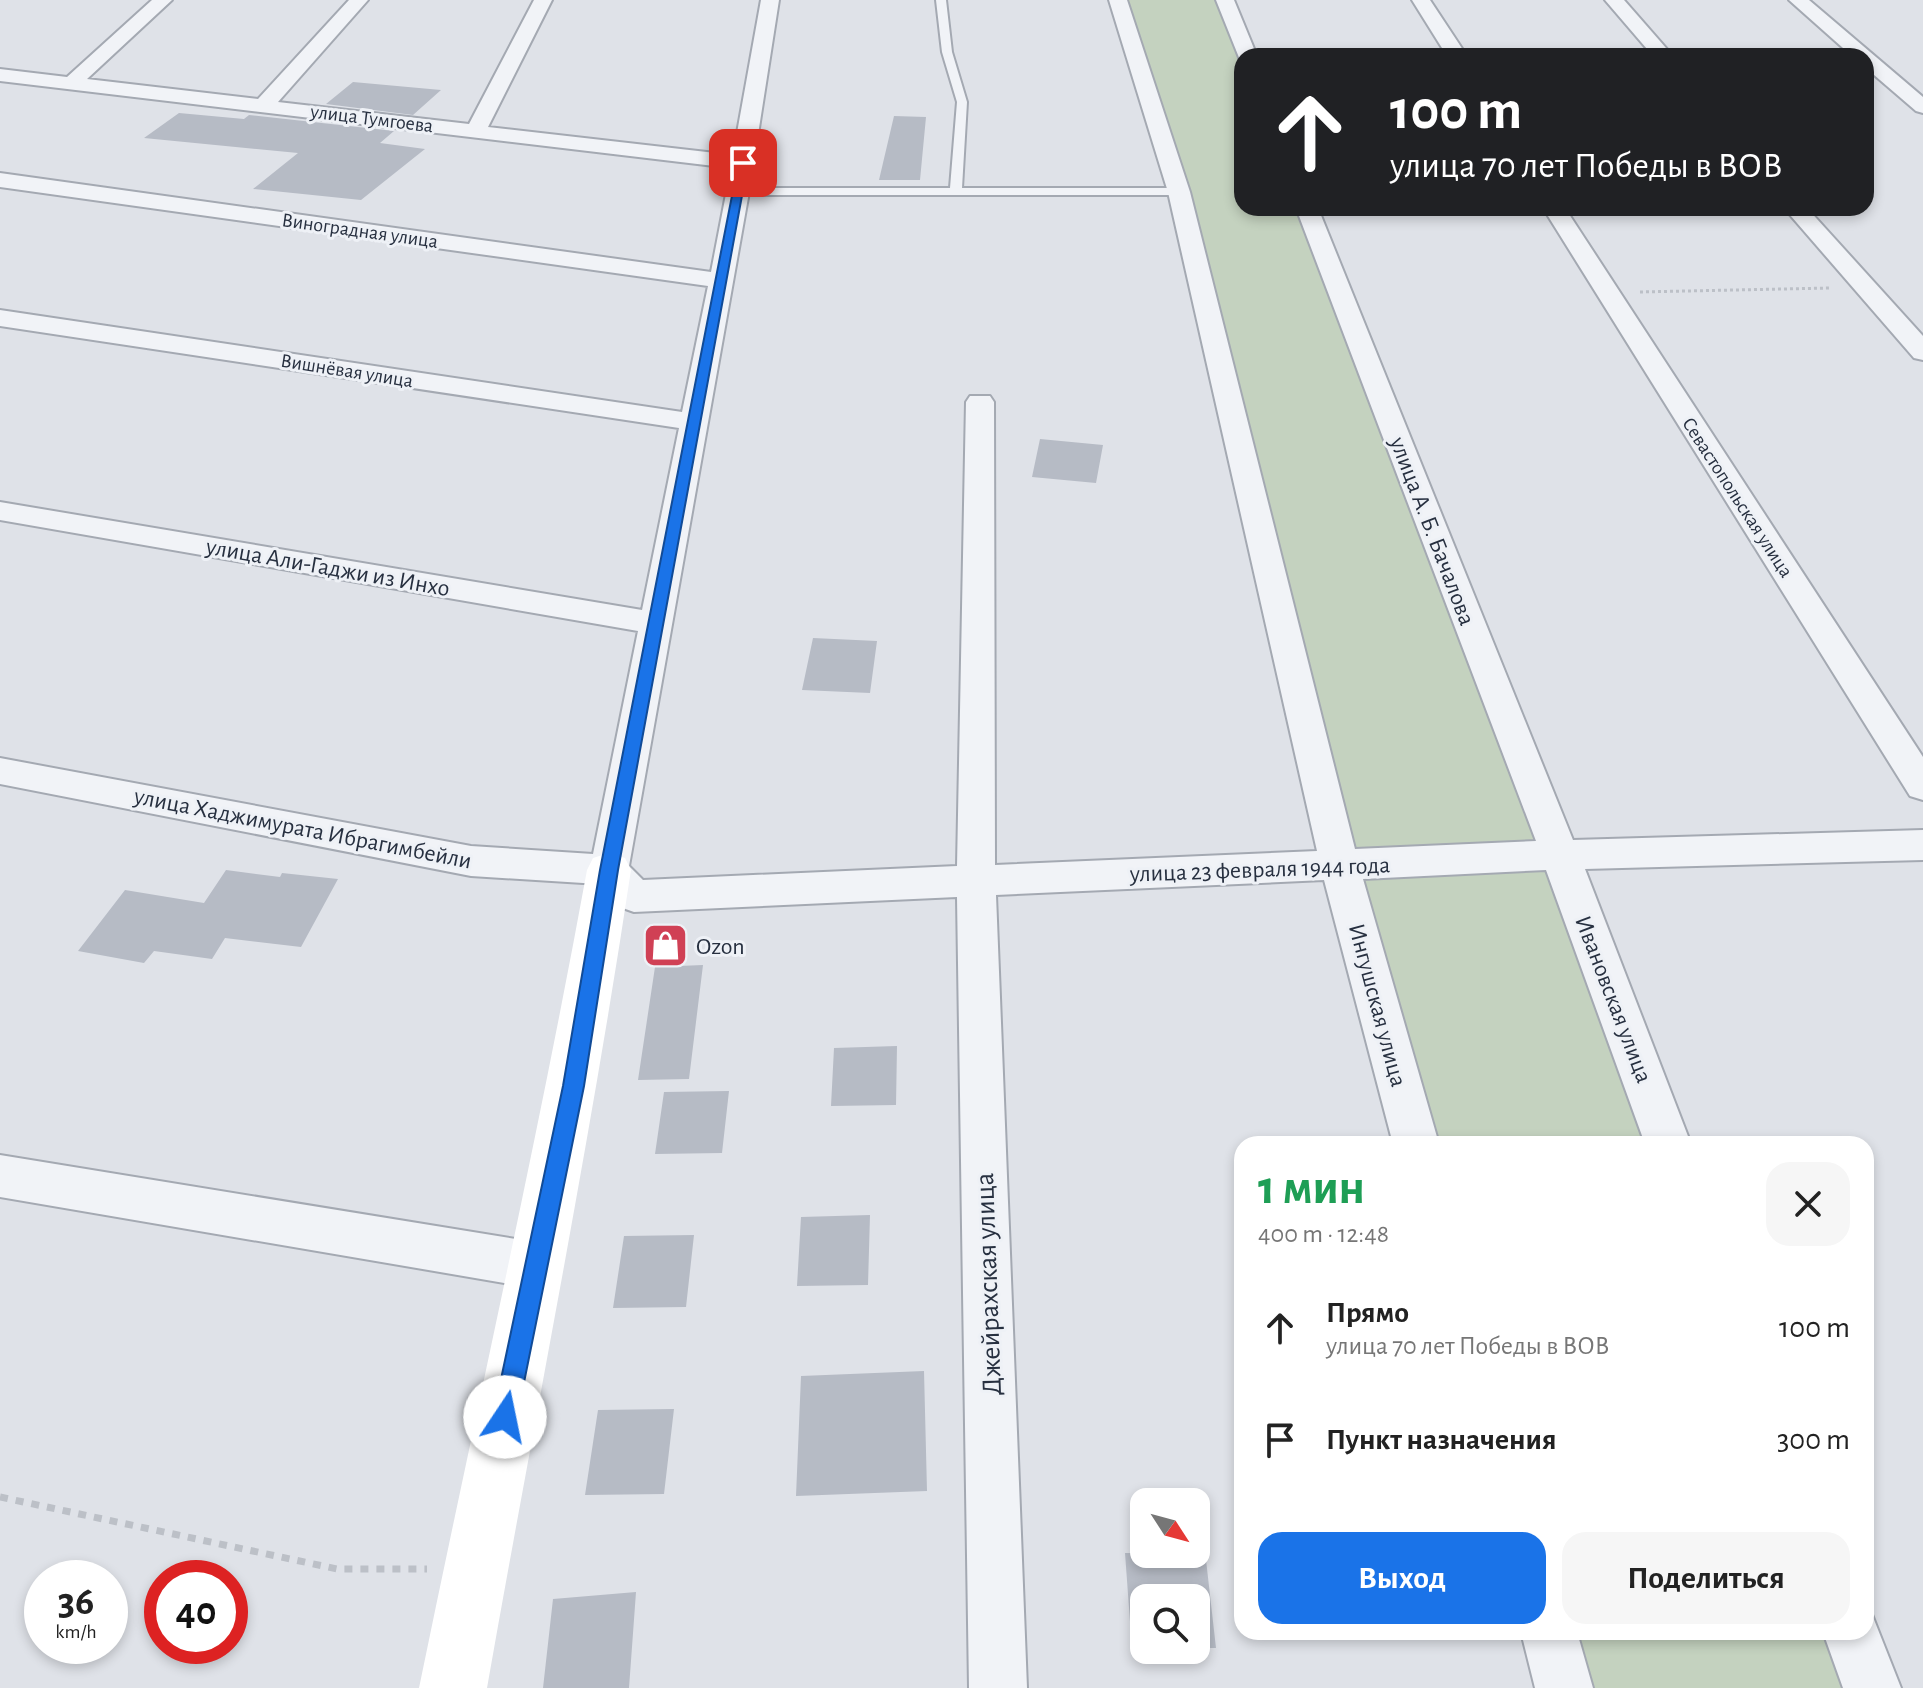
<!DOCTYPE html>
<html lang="ru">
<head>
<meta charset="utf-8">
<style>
  :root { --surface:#fff; --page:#f6f6f6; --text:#222; --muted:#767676; --accent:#1a73e8 }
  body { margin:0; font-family:"Alegreya Sans",sans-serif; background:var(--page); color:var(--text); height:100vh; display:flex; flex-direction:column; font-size:30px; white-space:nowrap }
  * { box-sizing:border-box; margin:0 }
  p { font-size:26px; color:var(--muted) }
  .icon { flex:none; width:44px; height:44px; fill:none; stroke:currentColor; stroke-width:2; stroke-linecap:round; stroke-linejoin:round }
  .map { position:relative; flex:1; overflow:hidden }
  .side { position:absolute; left:1234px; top:1136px; width:640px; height:504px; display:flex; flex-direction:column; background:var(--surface); border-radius:24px; box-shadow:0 4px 12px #0003 }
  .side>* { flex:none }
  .banner { position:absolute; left:1234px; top:48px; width:640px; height:168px; border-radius:24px; box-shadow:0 4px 12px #0003; background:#202124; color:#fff; overflow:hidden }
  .needle { width:52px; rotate:126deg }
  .buttons { position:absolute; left:1130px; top:1488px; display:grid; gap:16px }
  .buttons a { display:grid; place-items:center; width:80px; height:80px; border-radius:16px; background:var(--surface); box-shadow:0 4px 12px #0003; font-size:40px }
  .speed { position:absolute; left:24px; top:1560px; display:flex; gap:16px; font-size:40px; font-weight:700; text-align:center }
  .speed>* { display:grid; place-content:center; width:104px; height:104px; border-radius:50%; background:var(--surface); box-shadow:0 4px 12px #0003; line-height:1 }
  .speed small { font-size:20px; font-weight:400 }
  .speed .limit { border:12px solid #d22; background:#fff; color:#111 }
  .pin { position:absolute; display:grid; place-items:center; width:68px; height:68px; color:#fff; margin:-34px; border-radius:16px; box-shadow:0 4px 12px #0006 }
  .me { position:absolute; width:88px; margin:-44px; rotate:11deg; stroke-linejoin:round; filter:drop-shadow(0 0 6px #0008) }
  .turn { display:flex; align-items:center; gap:28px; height:168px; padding:0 24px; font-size:36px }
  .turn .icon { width:104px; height:104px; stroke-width:2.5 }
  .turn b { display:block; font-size:56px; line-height:68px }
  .round { display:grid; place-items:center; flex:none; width:84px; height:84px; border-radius:24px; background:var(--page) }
  .summary { display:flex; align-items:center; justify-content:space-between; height:136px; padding:0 24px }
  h1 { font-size:48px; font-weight:700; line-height:60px; color:#1e9e55 }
  .button { display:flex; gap:16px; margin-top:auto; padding:16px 24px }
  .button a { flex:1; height:92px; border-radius:24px; background:var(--accent); color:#fff; font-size:32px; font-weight:700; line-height:92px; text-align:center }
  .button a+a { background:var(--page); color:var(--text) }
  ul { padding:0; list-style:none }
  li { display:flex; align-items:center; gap:24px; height:112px; padding:0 24px }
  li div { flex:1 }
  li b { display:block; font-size:30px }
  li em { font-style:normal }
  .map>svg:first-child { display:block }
  .green { fill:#c4d2bf }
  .building { fill:#b6bbc5 }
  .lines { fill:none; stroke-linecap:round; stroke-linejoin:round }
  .lane-casing { stroke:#a4a9b2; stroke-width:4 }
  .street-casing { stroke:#a4a9b2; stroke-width:4 }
  .path-far1 { stroke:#bcc0c7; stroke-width:3; stroke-dasharray:3 3; stroke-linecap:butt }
  .path { stroke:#bcc0c7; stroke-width:7; stroke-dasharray:8 8; stroke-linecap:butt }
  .lane { fill:#f1f3f7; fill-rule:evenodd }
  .street { fill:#f1f3f7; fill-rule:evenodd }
  .secondary { fill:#fff; fill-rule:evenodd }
  .route { fill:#1a73e8; stroke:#114b97; stroke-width:2 }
  .labels { text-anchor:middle; stroke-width:6; stroke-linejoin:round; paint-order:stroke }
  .far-street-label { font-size:20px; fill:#273040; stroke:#eef1f6 }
  .street-label { font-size:24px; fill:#273040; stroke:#eef1f6 }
  .poi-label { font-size:24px; fill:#273040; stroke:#eef1f6; text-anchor:start }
  .near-street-label { font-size:28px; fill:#273040; stroke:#eef1f6 }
</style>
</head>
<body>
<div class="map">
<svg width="1923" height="1688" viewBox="0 0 1923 1688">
  <rect width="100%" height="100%" fill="#dfe2e8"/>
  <path class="green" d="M1118 0H1225L1242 56V208H1307L1668 1144H1416L1340 867Z
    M1549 1632H1851L1872 1688H1564Z"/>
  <path class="building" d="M353 82 441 90 413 115 326 104Z
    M179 113 244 119 249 115 394 131 380 143 425 149 361 200 253 189 298 153 144 138Z
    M894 116 926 117 920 180H879Z
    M1040 439 1103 445 1096 483 1032 477Z
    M813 638 877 641 870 693 802 690Z
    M226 870 280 877 282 873 338 879 301 947 225 938 212 959 154 951 144 963 78 951 125 890 204 903Z
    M703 965 689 1079 638 1080 655 967Z
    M897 1046 896 1105 831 1106 834 1048Z
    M729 1091 722 1153 655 1154 664 1092Z
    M870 1215 868 1285 797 1286 801 1217Z
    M694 1235 686 1307 613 1308 624 1236Z
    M924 1371 927 1491 796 1496 801 1376Z
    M674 1409 664 1494 585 1495 598 1410Z
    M1196 1551H1205L1216 1648H1196V1598H1144V1649H1132L1125 1553 1196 1554Z
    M636 1592 629 1688H543L553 1599Z"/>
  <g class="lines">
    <defs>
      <path id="lane" d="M936 0H946L952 52 967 102 962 188H1179L1183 189V195H734L732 192 738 188H950L957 102 942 52Z"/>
      <path id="street" d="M152 0H172L87 79 258 99 349 0H368L278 102 469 124 534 0H552L488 127 733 155 761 0H779L749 192 629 866 643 880 957 866 966 402 970 396H990L994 402 995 865 1317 851 1168 192 1109 0H1127L1190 192 1355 849 1536 841 1296 208H1318L1573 840 1923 830V860L1585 869 1691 1144H1645L1546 870 1363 879 1439 1144H1393L1324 880 996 895 1027 1688H969L957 897 634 912 620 907 599 884 471 876 0 784V758L471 846 593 854 638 631 0 520V502L642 610 679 428 0 326V310L682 412 708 286 0 187V173L711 272 731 168 0 81V69L67 77Z
        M1216 0H1234L1257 56H1242L1240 60Z
        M1412 0H1430L1467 56H1447Z
        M1605 0H1624L1673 56H1653Z
        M1789 0H1809L1923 97V113L1916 111 1866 68V56H1852Z
        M1543 208H1565L1923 757V800L1910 796Z
        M1784 208H1807L1923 336V360L1914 358Z
        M0 1155 534 1242 551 1249 558 1265 551 1281 534 1288 0 1197Z
        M1866 1610 1871 1612 1901 1688H1843L1823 1632H1866Z
        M1521 1632H1577L1593 1688H1535Z"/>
    </defs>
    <use href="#lane" class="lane-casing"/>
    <use href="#street" class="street-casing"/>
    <path class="path-far1" d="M1640 292 1830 288"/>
    <path class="path" d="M0 1497 337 1569H427"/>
    <use href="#lane" class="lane"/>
    <use href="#street" class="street"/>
    <path class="secondary" d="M609 853 625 858 631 870C590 1144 535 1415 487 1688H419C475 1415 537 1144 587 870L593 858Z"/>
  </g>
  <path class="route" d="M739 160 748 163 618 870 584 1086 517 1417 514 1426 505 1429 496 1426 493 1417 563 1086 600 870Z"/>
  <defs>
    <symbol id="shop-square" viewBox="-11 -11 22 22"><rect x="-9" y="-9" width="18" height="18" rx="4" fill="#d04055" stroke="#eef1f6"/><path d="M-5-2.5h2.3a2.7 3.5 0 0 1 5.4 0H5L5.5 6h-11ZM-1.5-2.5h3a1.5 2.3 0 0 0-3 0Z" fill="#fff"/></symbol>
  </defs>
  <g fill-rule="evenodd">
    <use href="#shop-square" x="640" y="920" width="51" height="51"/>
  </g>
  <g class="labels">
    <g class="far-street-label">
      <text transform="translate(372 118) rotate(7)" y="7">улица Тумгоева</text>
      <text transform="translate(360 230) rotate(8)" y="7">Виноградная улица</text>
      <text transform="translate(347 370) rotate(9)" y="7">Вишнёвая улица</text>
      <text transform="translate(1738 497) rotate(57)" y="7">Севастопольская улица</text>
    </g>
    <g class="street-label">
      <text transform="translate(1433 531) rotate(69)" y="8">улица А. Б. Бачалова</text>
      <text transform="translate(328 567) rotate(10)" y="8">улица Али-Гаджи из Инхо</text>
      <text transform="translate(303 828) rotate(11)" y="8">улица Хаджимурата Ибрагимбейли</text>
      <text transform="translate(1260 869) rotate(-2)" y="8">улица 23 февраля 1944 года</text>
      <text transform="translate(1614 999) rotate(69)" y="8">Ивановская улица</text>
      <text transform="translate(1378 1005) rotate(75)" y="8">Ингушская улица</text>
    </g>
    <g class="poi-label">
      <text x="696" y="954">Ozon</text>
    </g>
    <g class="near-street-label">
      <text transform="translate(987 1284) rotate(-92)" y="10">Джейрахская улица</text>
    </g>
  </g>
</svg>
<div class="buttons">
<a><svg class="needle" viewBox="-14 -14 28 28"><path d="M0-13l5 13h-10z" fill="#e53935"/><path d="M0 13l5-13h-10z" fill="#767676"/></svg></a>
<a><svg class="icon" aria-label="search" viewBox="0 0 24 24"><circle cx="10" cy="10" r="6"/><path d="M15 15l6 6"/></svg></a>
</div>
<div class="speed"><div>36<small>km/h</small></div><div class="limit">40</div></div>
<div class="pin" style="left:743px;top:163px;background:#d93025"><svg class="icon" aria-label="arrive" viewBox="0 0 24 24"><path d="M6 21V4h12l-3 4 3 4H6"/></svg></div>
<svg class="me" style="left:505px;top:1417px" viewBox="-20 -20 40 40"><circle r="19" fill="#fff"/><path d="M0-13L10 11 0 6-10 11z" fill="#1a73e8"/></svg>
<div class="banner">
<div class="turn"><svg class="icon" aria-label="ahead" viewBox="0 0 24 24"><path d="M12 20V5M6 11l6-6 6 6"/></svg><div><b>100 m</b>улица 70 лет Победы в ВОВ</div></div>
</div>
<section class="side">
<div class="summary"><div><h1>1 мин</h1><p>400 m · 12:48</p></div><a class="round"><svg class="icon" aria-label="close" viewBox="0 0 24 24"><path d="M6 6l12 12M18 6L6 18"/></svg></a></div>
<ul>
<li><svg class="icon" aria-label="ahead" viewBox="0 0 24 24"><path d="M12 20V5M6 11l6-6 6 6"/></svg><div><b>Прямо</b><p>улица 70 лет Победы в ВОВ</p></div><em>100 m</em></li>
<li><svg class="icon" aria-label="arrive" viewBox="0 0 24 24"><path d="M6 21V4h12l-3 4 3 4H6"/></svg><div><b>Пункт назначения</b></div><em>300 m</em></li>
</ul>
<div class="button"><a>Выход</a><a>Поделиться</a></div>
</section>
</div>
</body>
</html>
